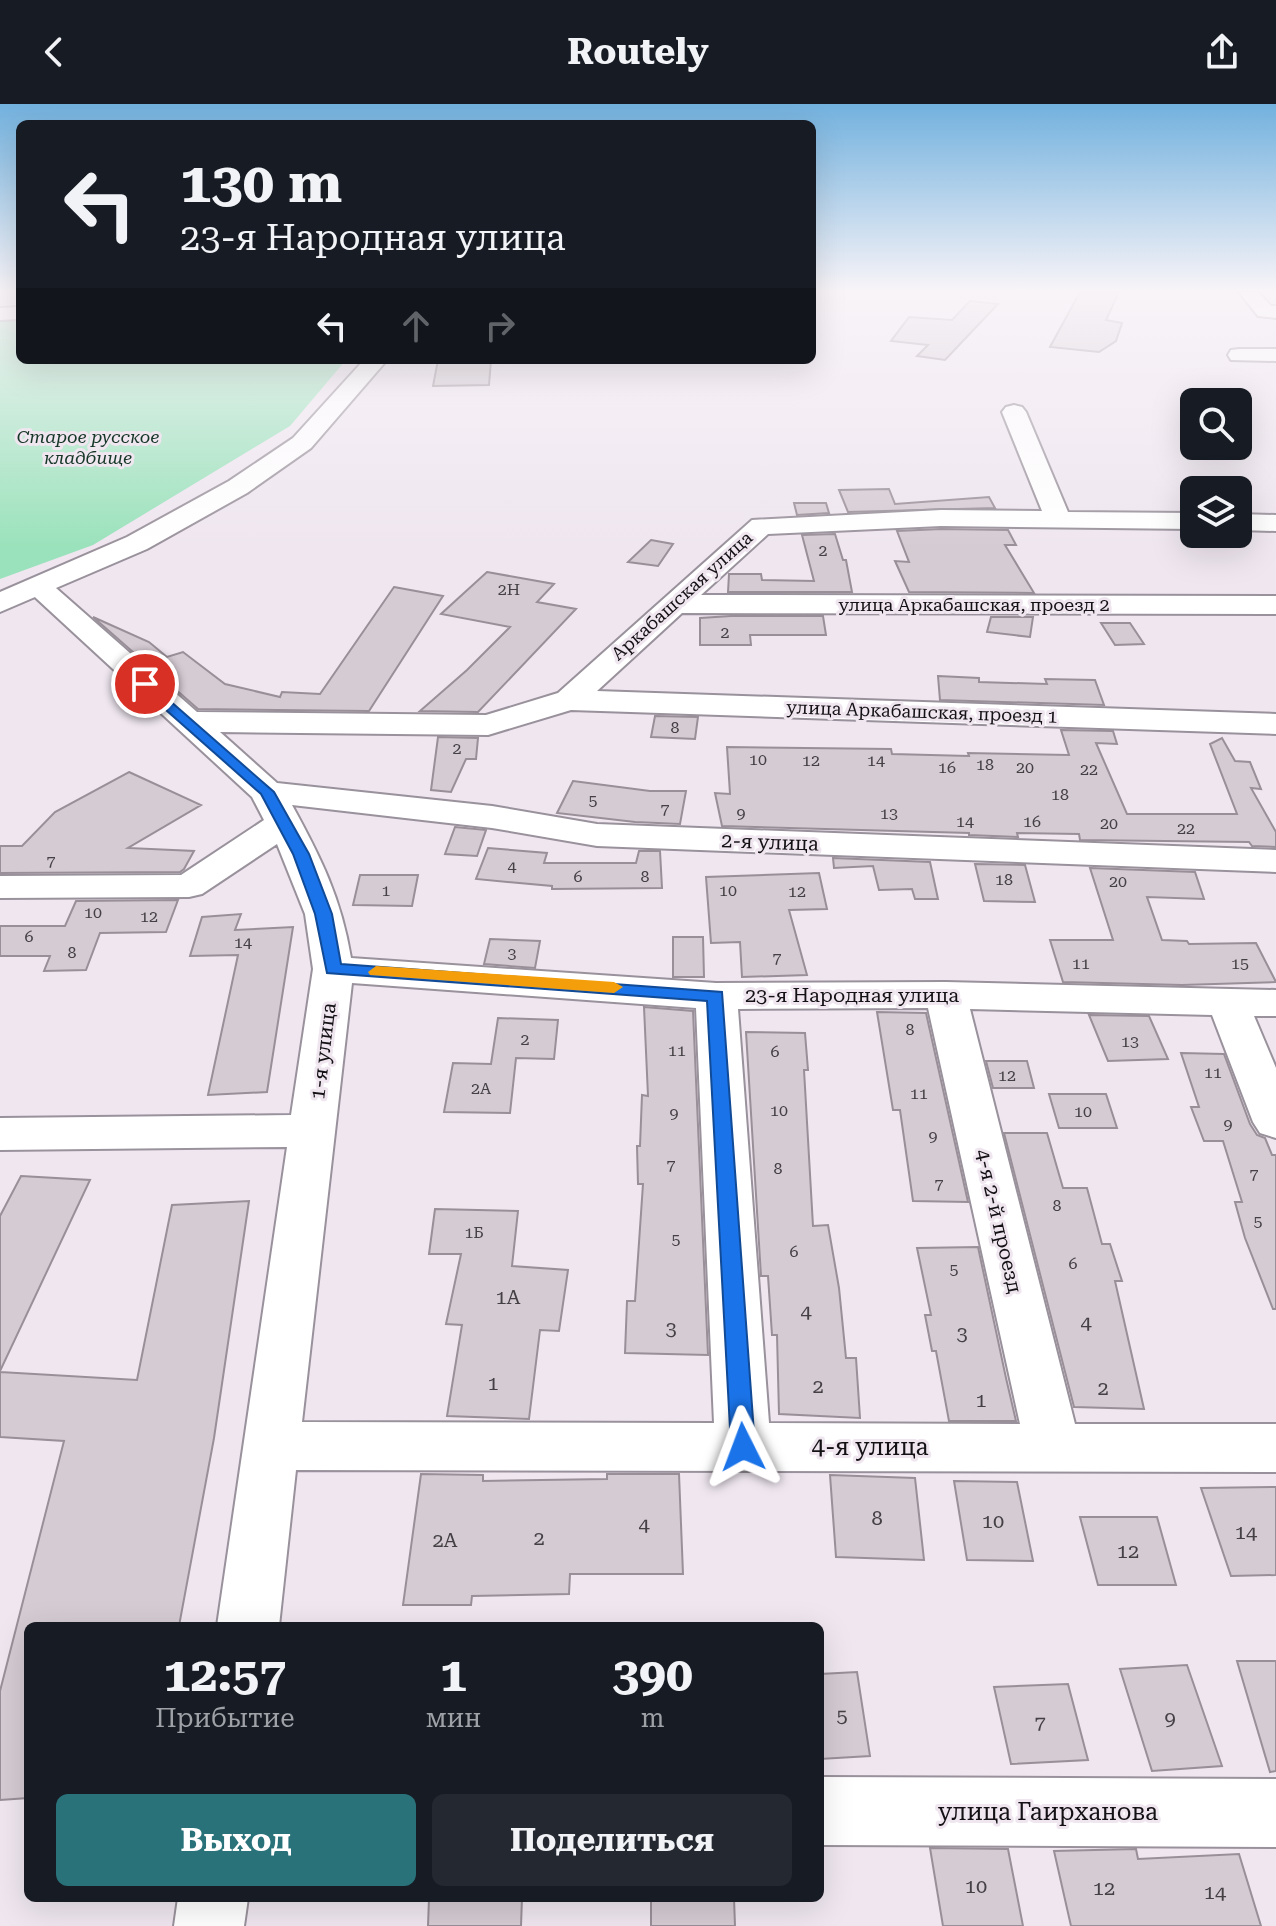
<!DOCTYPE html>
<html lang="ru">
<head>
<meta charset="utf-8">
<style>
  :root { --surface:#171b24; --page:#242831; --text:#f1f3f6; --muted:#9ea1a6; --accent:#29727a }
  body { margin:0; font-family:"Roboto Serif",serif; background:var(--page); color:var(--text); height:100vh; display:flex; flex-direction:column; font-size:30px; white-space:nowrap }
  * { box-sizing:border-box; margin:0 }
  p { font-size:26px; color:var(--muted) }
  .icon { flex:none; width:44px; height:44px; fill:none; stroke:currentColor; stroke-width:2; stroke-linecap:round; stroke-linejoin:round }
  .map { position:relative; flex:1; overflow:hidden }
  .side { position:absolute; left:24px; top:1518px; width:800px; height:280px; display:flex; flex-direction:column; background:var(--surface); border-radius:12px; box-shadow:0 8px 32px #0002 }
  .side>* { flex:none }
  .guide { position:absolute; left:16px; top:16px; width:800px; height:244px; border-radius:12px; box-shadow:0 8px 32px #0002; background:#171b24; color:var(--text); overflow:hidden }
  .controls { position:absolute; left:1180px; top:284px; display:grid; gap:16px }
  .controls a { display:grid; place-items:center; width:72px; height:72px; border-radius:12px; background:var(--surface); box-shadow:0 8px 32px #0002; font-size:40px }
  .pin { position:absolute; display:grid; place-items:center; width:68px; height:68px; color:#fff; margin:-34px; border:4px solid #fff; border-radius:50%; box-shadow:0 2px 8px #0007 }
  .me { position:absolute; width:88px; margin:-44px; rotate:357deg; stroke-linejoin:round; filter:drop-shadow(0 0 6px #0008) }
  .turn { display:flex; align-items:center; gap:28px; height:168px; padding:0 32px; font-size:36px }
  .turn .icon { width:104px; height:104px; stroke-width:2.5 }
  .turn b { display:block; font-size:56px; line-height:68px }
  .lanes { display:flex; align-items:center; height:76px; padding:0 32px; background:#0003; justify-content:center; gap:40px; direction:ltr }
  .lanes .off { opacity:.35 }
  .eta { display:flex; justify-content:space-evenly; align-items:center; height:136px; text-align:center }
  .eta b { font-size:48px; font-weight:700; line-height:56px }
  .button { display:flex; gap:16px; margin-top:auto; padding:16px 32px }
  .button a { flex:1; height:92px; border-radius:12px; background:var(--accent); color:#fff; font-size:32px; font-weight:700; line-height:92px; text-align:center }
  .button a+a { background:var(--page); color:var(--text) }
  header { display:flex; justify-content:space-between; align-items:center; height:104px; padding:0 32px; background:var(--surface); font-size:36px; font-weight:700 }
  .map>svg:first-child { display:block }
  .green { fill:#9ae2bb }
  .building { fill:#d5cbd3; stroke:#998f98; stroke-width:2 }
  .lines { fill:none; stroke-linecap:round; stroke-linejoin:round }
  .minor-casing { stroke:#99919b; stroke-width:4 }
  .major-casing { stroke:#99919b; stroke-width:4 }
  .highway-casing { stroke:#99919b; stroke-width:4 }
  .minor { fill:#fff; fill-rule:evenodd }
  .major { fill:#fff; fill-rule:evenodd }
  .highway { fill:#fff; fill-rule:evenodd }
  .route { fill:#1a73e8; stroke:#114b97; stroke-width:2 }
  .slow { fill:#f59e0b }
  .labels { text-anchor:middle; stroke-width:6; stroke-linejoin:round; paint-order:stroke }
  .number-label { font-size:16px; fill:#444044 }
  .far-park-label { font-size:18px; font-style:italic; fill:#153626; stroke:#efe6f0 }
  .far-street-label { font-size:18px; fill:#141114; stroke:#efe6f0 }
  .street-label { font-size:20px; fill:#141114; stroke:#efe6f0 }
  .near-number-label { font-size:20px; fill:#444044 }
  .near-street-label { font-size:24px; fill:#141114; stroke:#efe6f0 }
</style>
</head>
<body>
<header><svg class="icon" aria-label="back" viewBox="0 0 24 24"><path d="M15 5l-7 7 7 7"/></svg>Routely<svg class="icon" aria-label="share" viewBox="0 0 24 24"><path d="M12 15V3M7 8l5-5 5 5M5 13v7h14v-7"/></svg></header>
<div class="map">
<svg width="1276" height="1822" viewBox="0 0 1276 1822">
  <rect width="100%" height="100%" fill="#efe6f0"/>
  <path class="green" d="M20 213V256H346L290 322 93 441 0 475V214Z"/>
  <path class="building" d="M1080 188H1119L1106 216 1122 219 1116 237 1099 248 1050 243Z
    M970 197 998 200 945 256 917 252 928 241 891 237 909 213 952 216Z
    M438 256H491L489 281 433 282Z
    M889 385 895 400 989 393 995 404 848 408 839 386Z
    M794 399H826L829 409 797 411Z
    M941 425 1008 426 1016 441H1005L1034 489 909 488 895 457 909 458 897 427Z
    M835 430 843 456H846L852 488H728L729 470H761L762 476 814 477 802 431Z
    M651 436 673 440 658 462 628 458Z
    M487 468 554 480 537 498 576 505 478 608 420 607 467 566 510 523 441 510Z
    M394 483 443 492 369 607 198 605 93 513 149 538 167 553 183 548 225 580 280 593 282 588 320 590Z
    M731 512H823L826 531H750L751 541H700V514Z
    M991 513H1033L1030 533 987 528Z
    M1101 519H1130L1144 540 1115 541Z
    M938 572 979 574V578L1047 580 1045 575 1095 576 1104 601 940 596Z
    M655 612 698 613 695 635 651 633Z
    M1061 626 1113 627 1117 640 1096 639 1127 710H1237L1210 640 1222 634 1235 657 1250 658 1261 685 1251 684 1276 728V743L1252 742 1249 738 1080 736 1079 730 1017 729 1018 733 969 731V729L722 722 715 689 730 690 727 643 891 645 892 650 969 652 968 649 1069 651Z
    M438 633 478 634 476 655H466L451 688 431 686Z
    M129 668 201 701 128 744 194 747 184 765 180 768 0 769V742H22L55 708Z
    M573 677 650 687H686L680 720 635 718 557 709Z
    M455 723 486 726 477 752 445 750Z
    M488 744 547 749 544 759H636L639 747H660L662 784 552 785V782L476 775Z
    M833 754 930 758 938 795H915L912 785 879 786 873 762 834 764Z
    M975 760 1025 761 1035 798 984 797Z
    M1090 764 1195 768 1204 795 1147 793 1162 836 1187 837 1189 840 1256 839 1276 878 1182 881 1063 878 1050 836H1113Z
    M819 769 827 805 789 806 807 871 742 873 740 838 711 839 706 773Z
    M360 771H418L412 802 353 801Z
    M178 796 166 828 100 829 86 866 44 867 50 852H0V822H65L76 797Z
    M241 810 235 826 293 823 267 988 208 991 238 851 190 852 202 813Z
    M673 833H703L704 873H673Z
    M490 835 540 837 535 864 484 860Z
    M644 903 693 907 708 1251 625 1249 627 1197H635L643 1080H638L637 1042H640L642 991 648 992Z
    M877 908 926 909 968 1098 913 1097 900 1006H893Z
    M1089 911 1149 912 1168 955 1108 957Z
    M498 914 558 916 554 955 516 954 510 1009 444 1008 453 959 491 960Z
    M746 928 805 929 808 966H804L813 1122 828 1121 839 1184 846 1254H856L860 1314 779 1310 777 1231H772L768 1172H761Z
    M1181 949 1224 950 1250 1020 1257 1031 1265 1034 1272 1051H1276V1205H1273L1245 1134 1235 1098H1242L1223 1037H1204L1191 1003H1199Z
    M986 957H1027L1034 984H993Z
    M1049 990H1106L1117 1024H1059Z
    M1004 1029H1047L1063 1084H1087L1102 1140H1110L1122 1177H1115L1144 1305 1074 1303Z
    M21 1072 90 1076 0 1267V1112Z
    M249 1097 214 1334 179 1522H28V1694L0 1696V1587L64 1337 0 1333V1268L137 1276 172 1101Z
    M435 1105 518 1107 512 1162 568 1166 559 1227 540 1226 529 1315 447 1312 462 1221 446 1220 461 1150H429Z
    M978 1143 1006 1274 1016 1317H949L936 1247H932L925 1211H931L917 1144Z
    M421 1370 483 1371V1377L607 1375V1370H679L683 1470H570L569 1490 472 1492 471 1501H403Z
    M830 1371 915 1374 924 1456 836 1453Z
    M954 1377 1017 1378 1033 1457 967 1456Z
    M1276 1383V1471L1231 1472 1201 1384Z
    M1080 1413H1157L1176 1481H1098Z
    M1237 1557H1276V1667L1270 1668Z
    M1187 1561 1222 1662 1152 1667 1120 1565Z
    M857 1568 870 1652 820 1655V1570Z
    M1068 1580 1088 1656 1011 1660 994 1583Z
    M930 1744 1008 1745 1023 1822H943Z
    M1136 1745 1138 1755 1239 1750 1261 1822H1071L1054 1747Z
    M429 1794H522L521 1822H428Z
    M651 1794H734L735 1822H651Z"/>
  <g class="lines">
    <defs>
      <path id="minor" d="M1239 188H1258L1271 202H1276V214L1258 212Z
        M1239 245H1276V257L1231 256 1228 251 1231 246Z
        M1014 301 1022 303 1026 308 1068 408 1194 409V425L941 422 768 430 701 491 1276 492V510L682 509 597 587 1276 610V630L571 606 488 631 220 628 277 679 492 702 597 720 1276 746V768L597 742 492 724 292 701C321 754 341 794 351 854L716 879 946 878 1276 886V912H1254L1276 964V1034L1260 1029 1253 1018 1212 911 970 905 1075 1320H1276V1368L296 1366 279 1522H217L287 1043 0 1046V1014L291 1011 313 865 305 810 277 740 202 790 189 793 0 794V772L181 771 264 716 252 693 24 483 28 477 38 474 48 477 197 608 486 611 558 589 752 416 941 406 1042 407 1002 308 1006 303ZM352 879 696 904 714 1319 302 1318ZM928 904 1020 1320 769 1319 738 905Z
        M1238 410 1276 411V427L1238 426Z
        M820 1673 1276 1675V1743L820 1741Z
        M178 1794H248L244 1822H174Z"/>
      <path id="major" d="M20 203V215L0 216V204Z"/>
      <path id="highway" d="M364 256H387L311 344 247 389 147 445 0 508V488L127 433 229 377 293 334Z"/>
    </defs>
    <use href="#minor" class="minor-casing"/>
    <use href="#major" class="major-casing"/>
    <use href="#highway" class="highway-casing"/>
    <use href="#minor" class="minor"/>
    <use href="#major" class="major"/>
    <use href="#highway" class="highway"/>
  </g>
  <linearGradient id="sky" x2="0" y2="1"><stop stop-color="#72b1de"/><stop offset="0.42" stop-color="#f8f4f8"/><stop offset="1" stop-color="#f8f4f8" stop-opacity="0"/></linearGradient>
  <rect width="1276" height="443" fill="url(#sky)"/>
  <path class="route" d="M145 575 274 688 309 750 332 810 341 860 722 888 755 1343 751 1350 743 1353 734 1350 731 1343 707 897 327 869 315 810 293 750 261 690 140 583 138 580Z"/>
  <path class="slow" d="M376 862 614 878 623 883 614 889 370 871 368 868Z"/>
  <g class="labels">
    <g class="number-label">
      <text x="823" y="452">2</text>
      <text x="509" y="491">2Н</text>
      <text x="725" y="534">2</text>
      <text x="675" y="629">8</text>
      <text x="457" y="650">2</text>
      <text x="758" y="661">10</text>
      <text x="811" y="662">12</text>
      <text x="876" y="662">14</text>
      <text x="985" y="666">18</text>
      <text x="947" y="669">16</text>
      <text x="1025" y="669">20</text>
      <text x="1089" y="671">22</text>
      <text x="1060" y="696">18</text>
      <text x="593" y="702">5</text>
      <text x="665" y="710">7</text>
      <text x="741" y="715">9</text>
      <text x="889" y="715">13</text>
      <text x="965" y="723">14</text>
      <text x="1032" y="723">16</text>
      <text x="1109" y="725">20</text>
      <text x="1186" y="730">22</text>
      <text x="51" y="762">7</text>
      <text x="512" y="768">4</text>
      <text x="578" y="778">6</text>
      <text x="645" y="778">8</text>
      <text x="1004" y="781">18</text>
      <text x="1118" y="783">20</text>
      <text x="386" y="792">1</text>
      <text x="728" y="792">10</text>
      <text x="797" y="793">12</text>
      <text x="93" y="814">10</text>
      <text x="149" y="818">12</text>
      <text x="29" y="838">6</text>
      <text x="243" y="844">14</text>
      <text x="72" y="854">8</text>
      <text x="512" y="855">3</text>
      <text x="777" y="859">7</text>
      <text x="1081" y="865">11</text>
      <text x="1240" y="865">15</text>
      <text x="910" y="931">8</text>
      <text x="525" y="941">2</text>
      <text x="1130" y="943">13</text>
      <text x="677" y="952">11</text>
      <text x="775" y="953">6</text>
      <text x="1213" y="974">11</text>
      <text x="1007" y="977">12</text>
      <text x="481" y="990">2А</text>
      <text x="919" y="995">11</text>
      <text x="779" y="1012">10</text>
      <text x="1083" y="1013">10</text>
      <text x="674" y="1015">9</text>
      <text x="1228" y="1026">9</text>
      <text x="933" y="1038">9</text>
      <text x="671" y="1066">7</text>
      <text x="778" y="1070">8</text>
      <text x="1254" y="1075">7</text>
      <text x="939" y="1085">7</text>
      <text x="1057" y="1107">8</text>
      <text x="1258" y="1123">5</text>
      <text x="474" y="1134">1Б</text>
      <text x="676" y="1141">5</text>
      <text x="794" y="1153">6</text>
      <text x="1073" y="1165">6</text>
      <text x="954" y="1171">5</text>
    </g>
    <g class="far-park-label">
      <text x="88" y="339">Старое русское<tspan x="88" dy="21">кладбище</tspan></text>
    </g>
    <g class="far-street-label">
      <text transform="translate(682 492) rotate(-42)" y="6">Аркабашская улица</text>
      <text x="974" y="507">улица Аркабашская, проезд 2</text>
      <text transform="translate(922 608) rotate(2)" y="6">улица Аркабашская, проезд 1</text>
    </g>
    <g class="street-label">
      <text transform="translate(770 738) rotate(2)" y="7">2-я улица</text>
      <text x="852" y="898">23-я Народная улица</text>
      <text transform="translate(323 947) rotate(-83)" y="7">1-я улица</text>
      <text transform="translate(999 1117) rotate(77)" y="7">4-я 2-й проезд</text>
    </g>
    <g class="near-number-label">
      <text x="508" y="1200">1А</text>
      <text x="806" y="1214">4</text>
      <text x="1086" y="1225">4</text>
      <text x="671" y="1231">3</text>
      <text x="962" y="1236">3</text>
      <text x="493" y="1286">1</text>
      <text x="818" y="1289">2</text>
      <text x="1103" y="1291">2</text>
      <text x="981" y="1303">1</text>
      <text x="877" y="1421">8</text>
      <text x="993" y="1424">10</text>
      <text x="644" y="1427">4</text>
      <text x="1246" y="1435">14</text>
      <text x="539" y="1441">2</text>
      <text x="445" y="1443">2А</text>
      <text x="1128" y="1454">12</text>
      <text x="842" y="1618">5</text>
      <text x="1170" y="1621">9</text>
      <text x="1040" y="1626">7</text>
      <text x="976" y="1789">10</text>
      <text x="1104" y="1791">12</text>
      <text x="1215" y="1795">14</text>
    </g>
    <g class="near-street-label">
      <text x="870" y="1351">4-я улица</text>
      <text x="1048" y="1716">улица Гаирханова</text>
    </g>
  </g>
</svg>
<div class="controls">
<a><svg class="icon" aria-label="search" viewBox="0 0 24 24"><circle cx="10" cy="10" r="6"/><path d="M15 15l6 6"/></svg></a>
<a><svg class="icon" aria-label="layers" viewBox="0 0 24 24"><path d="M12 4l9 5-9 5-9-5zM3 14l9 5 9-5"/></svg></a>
</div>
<div class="pin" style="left:145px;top:580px;background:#d93025"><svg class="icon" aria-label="arrive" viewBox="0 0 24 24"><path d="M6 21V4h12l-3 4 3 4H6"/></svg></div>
<svg class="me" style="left:743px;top:1343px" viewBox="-20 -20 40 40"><path d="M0-17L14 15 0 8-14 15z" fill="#1a73e8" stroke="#fff" stroke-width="4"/></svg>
<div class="guide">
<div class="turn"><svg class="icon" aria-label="left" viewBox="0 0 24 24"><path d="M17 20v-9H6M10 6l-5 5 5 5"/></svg><div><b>130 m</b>23-я Народная улица</div></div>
<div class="lanes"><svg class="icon" aria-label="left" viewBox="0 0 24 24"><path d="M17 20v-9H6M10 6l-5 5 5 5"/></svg><svg class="icon off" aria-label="ahead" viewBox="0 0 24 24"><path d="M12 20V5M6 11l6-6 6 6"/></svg><svg class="icon off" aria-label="right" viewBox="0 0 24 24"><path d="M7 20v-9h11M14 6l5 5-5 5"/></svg></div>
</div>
<section class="side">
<div class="eta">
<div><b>12:57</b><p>Прибытие</p></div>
<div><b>1</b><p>мин</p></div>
<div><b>390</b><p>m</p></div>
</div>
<div class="button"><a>Выход</a><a>Поделиться</a></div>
</section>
</div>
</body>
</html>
